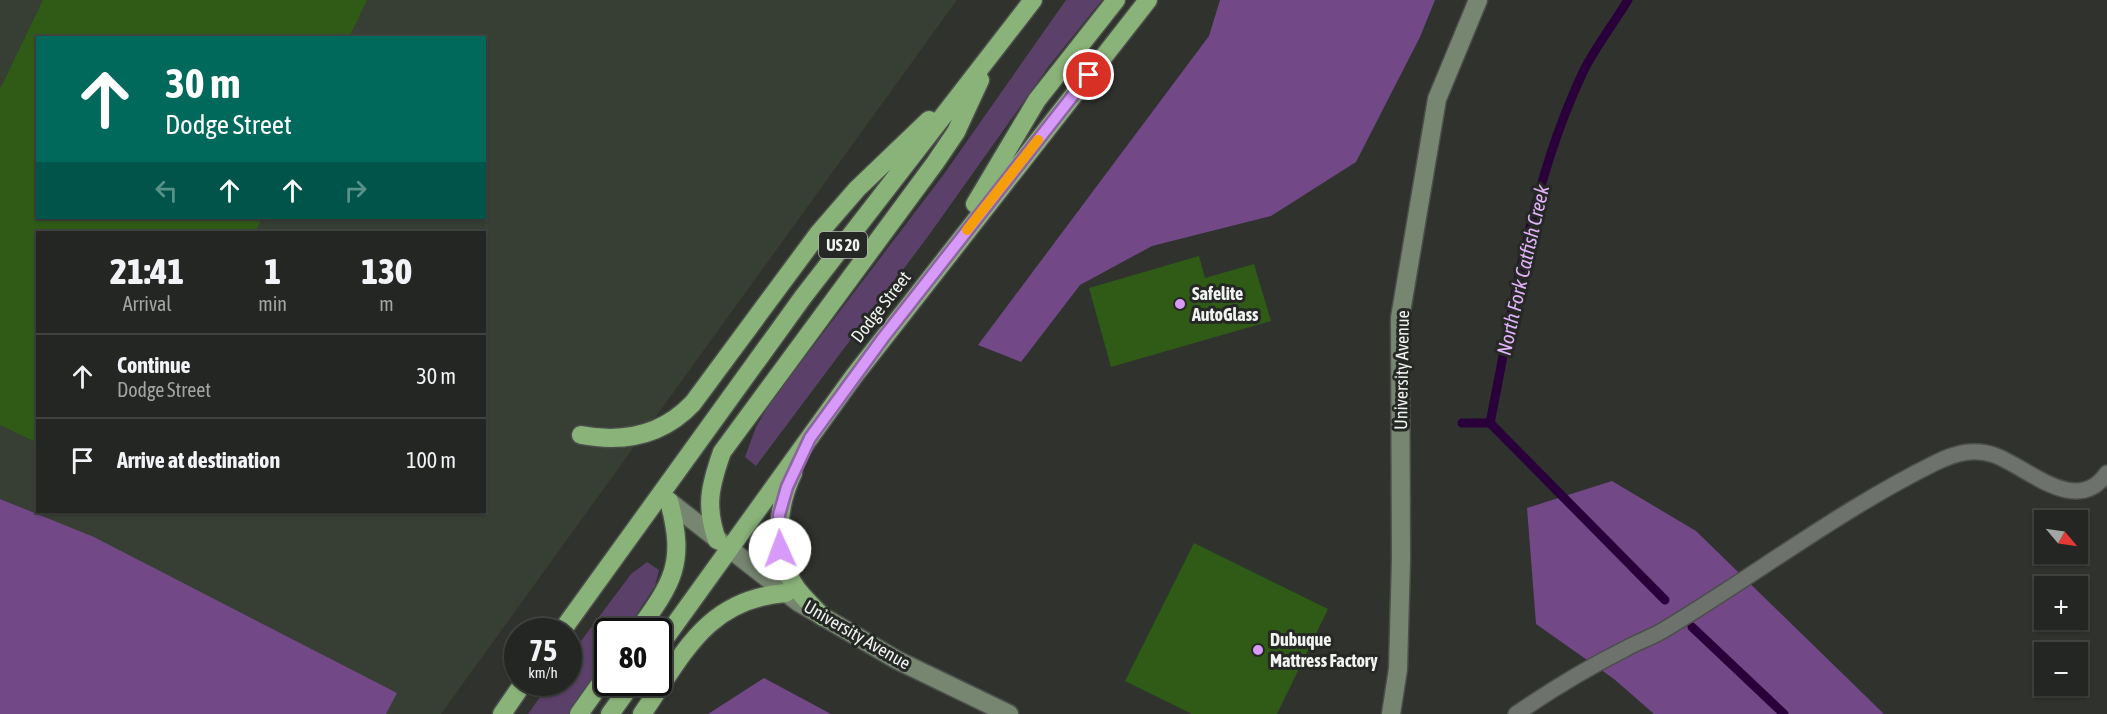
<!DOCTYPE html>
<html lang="en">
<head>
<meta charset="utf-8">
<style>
  :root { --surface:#232622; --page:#2b2e2a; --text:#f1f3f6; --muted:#a3a5a5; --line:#404340 }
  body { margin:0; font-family:"Asap Condensed",sans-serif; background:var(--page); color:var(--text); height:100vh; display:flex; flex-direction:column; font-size:22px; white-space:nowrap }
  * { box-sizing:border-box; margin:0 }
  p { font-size:20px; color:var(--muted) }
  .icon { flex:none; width:33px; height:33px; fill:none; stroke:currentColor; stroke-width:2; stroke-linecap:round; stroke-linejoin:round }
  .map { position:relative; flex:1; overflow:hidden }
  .drawer { position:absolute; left:36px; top:231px; width:450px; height:282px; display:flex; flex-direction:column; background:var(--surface); border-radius:0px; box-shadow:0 2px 4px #0004,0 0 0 2px var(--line) }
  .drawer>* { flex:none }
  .top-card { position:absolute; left:36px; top:36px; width:450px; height:183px; border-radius:0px; box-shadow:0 2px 4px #0004,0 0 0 2px var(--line); background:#00695c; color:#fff; overflow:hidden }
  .needle { width:39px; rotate:119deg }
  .controls { position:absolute; left:2034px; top:510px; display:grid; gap:12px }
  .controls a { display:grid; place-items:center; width:54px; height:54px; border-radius:0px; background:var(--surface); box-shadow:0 2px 4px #0004,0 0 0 2px var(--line); font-size:30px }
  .speed { position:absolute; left:504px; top:618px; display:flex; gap:12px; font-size:30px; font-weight:700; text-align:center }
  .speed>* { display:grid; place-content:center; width:78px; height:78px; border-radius:50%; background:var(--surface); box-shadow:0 2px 4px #0004,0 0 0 2px var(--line); line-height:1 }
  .speed small { font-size:15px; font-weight:400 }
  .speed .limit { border:3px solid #111; border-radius:9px; background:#fff; color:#111 }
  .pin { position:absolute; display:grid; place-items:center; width:51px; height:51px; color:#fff; margin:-26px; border:3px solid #fff; border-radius:50%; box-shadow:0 2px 6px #0007 }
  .me { position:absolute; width:66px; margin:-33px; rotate:358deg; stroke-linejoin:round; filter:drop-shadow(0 0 4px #0008) }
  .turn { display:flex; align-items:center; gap:21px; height:126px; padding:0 30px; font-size:27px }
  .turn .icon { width:78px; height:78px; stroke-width:2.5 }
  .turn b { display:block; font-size:42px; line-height:51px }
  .lanes { display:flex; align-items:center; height:57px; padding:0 30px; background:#0003; justify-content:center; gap:30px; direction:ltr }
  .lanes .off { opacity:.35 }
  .eta { display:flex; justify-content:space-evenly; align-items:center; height:102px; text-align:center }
  .eta b { font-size:36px; font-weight:800; line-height:42px }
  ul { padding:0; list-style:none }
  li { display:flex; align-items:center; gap:18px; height:84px; padding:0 30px; border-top:2px solid var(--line) }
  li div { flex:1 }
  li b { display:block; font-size:22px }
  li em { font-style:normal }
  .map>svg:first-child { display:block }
  .built { fill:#373e34; fill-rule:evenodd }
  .green { fill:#5b4069 }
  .forest { fill:#724887 }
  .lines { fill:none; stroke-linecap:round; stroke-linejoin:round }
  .stream { stroke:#2a003b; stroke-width:9 }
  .building { fill:#2f5b17 }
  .lane-casing { stroke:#4b4e4a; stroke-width:18 }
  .secondary-casing { stroke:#4b4e4a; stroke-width:21 }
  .highway-casing { stroke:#4b4e4a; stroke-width:21 }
  .lane { stroke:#6e726c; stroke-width:15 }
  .secondary { stroke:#768670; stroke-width:18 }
  .highway { stroke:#8ab379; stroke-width:18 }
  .route-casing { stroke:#8c64a1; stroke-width:15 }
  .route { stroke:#d89af8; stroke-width:10 }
  .slow { stroke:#f59e0b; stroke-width:10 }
  .poi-dot { fill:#d89af8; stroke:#252824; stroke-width:2 }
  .labels { text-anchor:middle; stroke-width:6; stroke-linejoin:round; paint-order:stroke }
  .shield { fill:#252824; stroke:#b4b6b3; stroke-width:1.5 }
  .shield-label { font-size:16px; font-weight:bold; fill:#f1f3f0 }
  .poi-label { font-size:18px; font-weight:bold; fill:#f1f3f0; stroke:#252824; text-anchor:start }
  .street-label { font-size:18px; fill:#f1f3f0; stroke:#252824 }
  .water-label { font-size:20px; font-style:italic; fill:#e1b1fa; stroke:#252824 }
</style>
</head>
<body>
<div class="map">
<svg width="2107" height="714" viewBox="0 0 2107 714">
  <rect width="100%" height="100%" fill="#2f322d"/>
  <path class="built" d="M0 0H957L441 714H276L0 598ZM38 38H484V218H38ZM38 232H484V512H38Z"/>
  <path class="green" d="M1066 0H1102L1049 66 929 235 756 466 745 457 756 427 770 403 944 174Z
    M647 562 659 570 655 586 626 631 608 632 607 658 569 714H528L550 683 568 682 569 657 631 574Z"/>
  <path class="forest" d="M1220 0H1435L1420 37 1356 162 1271 216 1152 246 1080 285 1021 362 978 345 1209 36Z
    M1612 481 1696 531 1884 714H1654L1614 679 1536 624 1527 508Z
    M0 499 94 537 397 693 386 714H0Z
    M764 678 831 714H708Z"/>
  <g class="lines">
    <path class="stream" d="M1462 423H1490
      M1490 423C1514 304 1531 181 1584 70 1596 46 1614 23 1628 0
      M1490 423 1665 600
      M1692 627 1784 714"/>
  </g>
  <path class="building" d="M43 0H367L349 38H38V218H262L255 232H38V443L0 425V89Z
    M1199 256 1205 278 1254 264 1271 321 1111 367 1089 288Z
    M1194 543 1328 609 1277 714H1192L1125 681Z"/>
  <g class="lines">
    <defs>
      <path id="lane" d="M1516 714C1551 690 1587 668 1625 649 1637 642 1650 638 1662 631 1754 576 1841 509 1937 462 1956 453 1974 448 1994 455 2026 466 2077 518 2107 473"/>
      <path id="secondary" d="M662 496 798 602 897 660 1009 714
        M1391 714 1398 669 1401 559 1400 318 1437 99 1478 0"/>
      <path id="highway" d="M975 204 1037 100 1116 0
        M581 435C624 443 663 435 693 403L818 234 857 189 929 120
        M793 473C776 509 772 555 797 589 805 599 814 608 823 617
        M717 540C705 506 710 486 722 452L935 163 956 132 980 80
        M561 632 803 297 1033 0
        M637 632C673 582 686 564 669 501
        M658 648 854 376 1148 0
        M502 714 524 682
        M579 714 608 673
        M610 714 633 682
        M642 714C683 655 706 599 786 593"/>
    </defs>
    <use href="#lane" class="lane-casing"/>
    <use href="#secondary" class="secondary-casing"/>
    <use href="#highway" class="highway-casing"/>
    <use href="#lane" class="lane"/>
    <use href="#secondary" class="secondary"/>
    <use href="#highway" class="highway"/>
  </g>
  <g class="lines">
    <defs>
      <path id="route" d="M780 549 779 515 787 487 810 438 883 338 1089 75"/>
    </defs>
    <use href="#route" class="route-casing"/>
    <use href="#route" class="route"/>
    <path class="slow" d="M967 230 1038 140"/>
  </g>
  <g class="poi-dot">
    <circle cx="1180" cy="304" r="6"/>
    <circle cx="1258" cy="650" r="6"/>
  </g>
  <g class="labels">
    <rect class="shield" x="819" y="232" width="48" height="26" rx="4.5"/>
    <g class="shield-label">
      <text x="843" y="251">US 20</text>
    </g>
    <g class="poi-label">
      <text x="1192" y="300">Safelite<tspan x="1192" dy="21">AutoGlass</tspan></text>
      <text x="1270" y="646">Dubuque<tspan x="1270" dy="21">Mattress Factory</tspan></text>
    </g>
    <g class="street-label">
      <text transform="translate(881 307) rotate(-52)" y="6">Dodge Street</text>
      <text transform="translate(1402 370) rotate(-89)" y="6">University Avenue</text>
      <text transform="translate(857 635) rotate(30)" y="6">University Avenue</text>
    </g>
    <g class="water-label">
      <text transform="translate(1523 270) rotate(-77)" y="7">North Fork Catfish Creek</text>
    </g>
  </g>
</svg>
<div class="controls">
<a><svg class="needle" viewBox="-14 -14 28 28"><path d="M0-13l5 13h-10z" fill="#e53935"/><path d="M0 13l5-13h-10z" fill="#a3a5a5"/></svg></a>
<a>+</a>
<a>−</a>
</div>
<div class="speed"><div>75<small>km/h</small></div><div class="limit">80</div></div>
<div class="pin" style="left:1089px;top:75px;background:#d93025"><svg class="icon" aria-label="arrive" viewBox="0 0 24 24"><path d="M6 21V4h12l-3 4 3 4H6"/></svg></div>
<svg class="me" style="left:780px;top:549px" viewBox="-20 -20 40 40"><circle r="19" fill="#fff"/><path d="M0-13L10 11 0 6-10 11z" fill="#d89af8"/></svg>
<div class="top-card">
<div class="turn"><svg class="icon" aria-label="ahead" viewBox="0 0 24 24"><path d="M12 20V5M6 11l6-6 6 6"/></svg><div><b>30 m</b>Dodge Street</div></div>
<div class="lanes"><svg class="icon off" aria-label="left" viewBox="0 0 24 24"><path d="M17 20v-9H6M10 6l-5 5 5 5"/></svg><svg class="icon" aria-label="ahead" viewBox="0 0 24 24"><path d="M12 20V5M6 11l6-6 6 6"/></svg><svg class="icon" aria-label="ahead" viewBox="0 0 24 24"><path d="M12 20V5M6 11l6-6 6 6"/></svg><svg class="icon off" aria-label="right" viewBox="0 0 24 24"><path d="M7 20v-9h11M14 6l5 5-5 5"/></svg></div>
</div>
<section class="drawer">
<div class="eta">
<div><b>21:41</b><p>Arrival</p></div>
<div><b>1</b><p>min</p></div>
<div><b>130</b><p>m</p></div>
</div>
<ul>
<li><svg class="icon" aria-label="ahead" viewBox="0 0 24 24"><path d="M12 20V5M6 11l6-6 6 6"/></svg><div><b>Continue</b><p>Dodge Street</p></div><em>30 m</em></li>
<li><svg class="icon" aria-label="arrive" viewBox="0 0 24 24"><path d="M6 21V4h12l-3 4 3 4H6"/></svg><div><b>Arrive at destination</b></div><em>100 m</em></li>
</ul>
</section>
</div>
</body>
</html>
